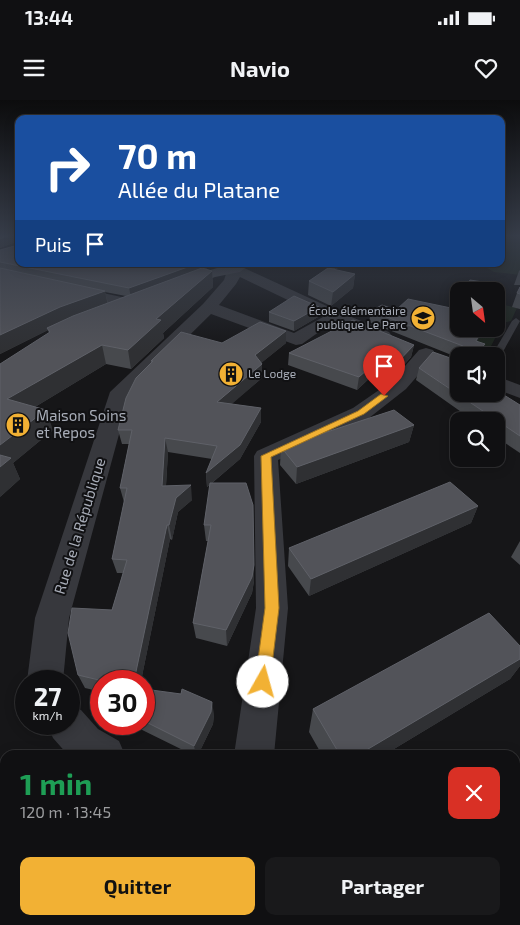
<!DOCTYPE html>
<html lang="fr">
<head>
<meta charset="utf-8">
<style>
  :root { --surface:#101012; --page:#19191b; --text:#f1f3f6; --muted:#9c9d9f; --line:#303032; --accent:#f2b134 }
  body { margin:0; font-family:"Exo 2",sans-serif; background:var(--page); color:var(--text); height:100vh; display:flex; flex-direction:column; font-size:19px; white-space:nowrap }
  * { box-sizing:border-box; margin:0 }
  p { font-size:16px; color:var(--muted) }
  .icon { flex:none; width:28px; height:28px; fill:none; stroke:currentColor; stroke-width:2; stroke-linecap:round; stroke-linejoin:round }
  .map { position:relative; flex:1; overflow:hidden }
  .side { position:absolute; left:0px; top:650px; width:520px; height:175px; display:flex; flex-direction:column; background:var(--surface); border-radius:15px 15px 0 0; box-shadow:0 2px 12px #0003,0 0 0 1px var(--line) }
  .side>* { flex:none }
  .top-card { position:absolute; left:15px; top:15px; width:490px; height:152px; border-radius:10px; box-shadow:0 2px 12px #0003,0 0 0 1px var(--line); background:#1a4fa0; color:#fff; overflow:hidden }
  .needle { width:32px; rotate:151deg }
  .buttons { position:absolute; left:450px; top:182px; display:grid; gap:10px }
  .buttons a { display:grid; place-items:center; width:55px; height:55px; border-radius:10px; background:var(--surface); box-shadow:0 2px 12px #0003,0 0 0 1px var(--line); font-size:25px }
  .speed { position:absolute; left:15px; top:570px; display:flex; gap:10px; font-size:25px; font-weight:700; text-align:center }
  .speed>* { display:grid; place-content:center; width:65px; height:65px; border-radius:50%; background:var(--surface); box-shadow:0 2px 12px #0003,0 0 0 1px var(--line); line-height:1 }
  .speed small { font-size:12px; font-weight:400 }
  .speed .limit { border:8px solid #d22; background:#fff; color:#111 }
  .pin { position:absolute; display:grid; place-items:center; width:42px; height:42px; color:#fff; margin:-51px -21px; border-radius:50% 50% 50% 0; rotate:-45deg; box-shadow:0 0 5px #0007 }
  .pin .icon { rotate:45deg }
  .me { position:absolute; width:55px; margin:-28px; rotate:7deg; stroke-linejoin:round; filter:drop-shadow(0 0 4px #0008) }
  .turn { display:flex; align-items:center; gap:18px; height:105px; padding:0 20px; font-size:22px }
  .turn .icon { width:65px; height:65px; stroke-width:2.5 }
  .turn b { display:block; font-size:35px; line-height:42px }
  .then { display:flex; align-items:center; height:48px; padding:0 20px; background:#0003; gap:10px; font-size:19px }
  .round { display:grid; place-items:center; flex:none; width:52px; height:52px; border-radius:10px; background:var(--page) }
  .summary { display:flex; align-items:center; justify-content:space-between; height:85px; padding:0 20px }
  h1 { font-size:30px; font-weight:700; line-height:38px; color:#1e9e55 }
  .primary-button { display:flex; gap:10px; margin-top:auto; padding:10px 20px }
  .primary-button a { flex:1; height:58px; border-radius:10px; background:var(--accent); color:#111; font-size:20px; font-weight:700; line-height:58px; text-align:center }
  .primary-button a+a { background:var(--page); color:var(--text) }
  .status { display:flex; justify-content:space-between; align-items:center; height:35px; padding:0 25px; background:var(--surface); direction:ltr }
  .status svg { height:14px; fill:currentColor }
  header { display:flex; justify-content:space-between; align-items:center; height:65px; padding:0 20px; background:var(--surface); font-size:22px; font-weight:700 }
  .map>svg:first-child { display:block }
  .green { fill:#1e261f }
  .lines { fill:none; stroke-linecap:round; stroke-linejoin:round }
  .service { fill:#37383d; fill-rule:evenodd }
  .minor { fill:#37383d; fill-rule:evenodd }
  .secondary { fill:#45474d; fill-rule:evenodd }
  .wall { fill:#47494d; fill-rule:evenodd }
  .shaded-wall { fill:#2f3033 }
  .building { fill:#525359; stroke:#5f6168 }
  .route { fill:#f2b134; stroke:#9d7322 }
  .labels { text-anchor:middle; stroke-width:4; stroke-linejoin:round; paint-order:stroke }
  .far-poi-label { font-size:12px; fill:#a8adb8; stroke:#111113; text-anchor:end }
  .poi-label { font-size:15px; fill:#a8adb8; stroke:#111113; text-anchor:start }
  .street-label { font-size:15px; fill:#a8adb8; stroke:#111113 }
</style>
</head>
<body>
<div class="status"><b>13:44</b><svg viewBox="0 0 49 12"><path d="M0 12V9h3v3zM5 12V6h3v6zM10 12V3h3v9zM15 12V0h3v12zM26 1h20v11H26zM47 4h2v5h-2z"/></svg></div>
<header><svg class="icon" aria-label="menu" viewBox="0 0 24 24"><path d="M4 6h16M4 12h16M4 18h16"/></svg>Navio<svg class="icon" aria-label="heart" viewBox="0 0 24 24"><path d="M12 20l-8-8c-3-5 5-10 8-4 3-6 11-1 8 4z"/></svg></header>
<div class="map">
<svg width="520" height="825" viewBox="0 0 520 825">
  <rect width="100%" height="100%" fill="#161618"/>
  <path class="green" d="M501 135H520V175L494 172 487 168 433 164H501Z
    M496 203 517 208 511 221 503 223 490 248 479 244 473 233 483 229H496Z"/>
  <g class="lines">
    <path class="service" d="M516 218 520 221 499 259 496 260V256L480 251V247L483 246 495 250 512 221Z
      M520 664V687L515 690V667Z"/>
    <path class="minor" d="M207 164H231L240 166 344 214 389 232 392 236 389 240 383 241 333 222 302 244 296 245 211 214 130 294 69 518 63 581H27L35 518 110 292 203 204 224 180 227 171 209 167ZM240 177 323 217 294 233 219 205 236 184Z
      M0 171 131 199 137 201 139 204 137 207 131 209 0 179Z
      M426 248 433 250 435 254 433 258 406 289 369 318 278 360 288 508 274 655H234L256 508 254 356 257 351 353 308 392 281 419 250Z
      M496 276 520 285V298L496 289Z
      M69 605 81 610 98 629 119 641 125 655H68L53 638 47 624H69Z
      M351 820H403L405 825H353Z"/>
    <path class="secondary" d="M234 164H250L240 172 215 177 182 190H172L169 187 172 184 206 171Z"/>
  </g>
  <path class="wall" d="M0 135H19V164H207V169H206L212 171 213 187 163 233 164 238 131 269 106 264 35 307 53 330 13 363 20 379 0 397 49 233 48 230 0 254V150L18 145V141L0 148ZM105 192 126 196 108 203Z
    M307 164H343L335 170 355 174 353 188 331 206 308 195 309 181 328 168Z
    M520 170V185H514L519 171Z
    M520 187V209L512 207 517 193Z
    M319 207 318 217 294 231 269 222V212Z
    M371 211 477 241 481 256H459V258L369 222Z
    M286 231V243L261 263 262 264V278L231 304 261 322 240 359 212 383 253 405 254 481 252 493 227 546 196 538 193 523 208 441H206L204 425 210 385 207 387 206 373 212 359 168 352 166 386 192 400 178 412 172 440 170 439 141 581H101V606L95 594 98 591 85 588 78 575 112 510 123 473H117L112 459 124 402 120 388 129 344H122L118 330 151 263V261L222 243Z
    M414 245 411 257 391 280 374 274 357 290 288 265 289 253Z
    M419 268 459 294 520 305V353L496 337V321H474L416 280Z
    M414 325 409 342 296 384 280 365 281 347Z
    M478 406 471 423 309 496 288 466 289 448Z
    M520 441V465L511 457Z
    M520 546V566L510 579 384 655H322L309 632 313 609Z
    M144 589 214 614 213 624 198 655H193L130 624H144Z"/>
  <path class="shaded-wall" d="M10 135H16L18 141 0 148V139Z
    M196 164H207V169L131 197 129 188Z
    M335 164H343L335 170Z
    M212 171 213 187 163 233 164 238 131 269 128 250 156 219Z
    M355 174 353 188 331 206 333 192Z
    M105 191 108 206 47 228 48 230 0 254V235L60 207Z
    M319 207 318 217 294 231V221Z
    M482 229H483L472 253 476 241Z
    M286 231V243L255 268V255Z
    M485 244 481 256H474Z
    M102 245 106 264 15 319 7 299Z
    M414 245 411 257 391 280 393 267Z
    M376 262 374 274 357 290 359 277Z
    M262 264V278L218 316 217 302Z
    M261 308V322L240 359 207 387 206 373Z
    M46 310 53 330 13 363 20 379 0 397V345Z
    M414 325 409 342 296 384 297 367Z
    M165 338 168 352 165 401 162 386Z
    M191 385 192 400 178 412 172 440 169 425 176 398Z
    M478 406 471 423 309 496 311 479Z
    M167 425 170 439 141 581H134Z
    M254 465V481L252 493 227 546 226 530Z
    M520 559V566L510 579 384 655H358Z
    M212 602 214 614 213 624 198 655H196L194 646Z
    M35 820H49L48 825H32Z"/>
  <path class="building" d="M0 135H10L0 139Z
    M18 135 19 164H196L129 188 0 162V150L18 145Z
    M0 168 105 191 60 207 0 235Z
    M202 168 212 171 156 219 161 220 128 250 102 245 7 299 46 310 0 345V264L50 232 47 228 73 216Z
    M328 168 355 174 333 192 309 181Z
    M470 180 502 185 496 198V191H462Z
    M520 187V194L517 193Z
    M294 196 319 207 294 221 269 212Z
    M459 196V229H482L476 241 485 244 474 256H464L463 246 371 211 382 205 396 210 408 199 451 208Z
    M353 220 414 245 393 267 376 262 359 277 289 253Z
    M260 222 286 231 255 255 262 264 217 302 261 308 240 345 206 373 217 346 165 338 162 386 191 385 176 398 169 425H167L134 581H103L78 575 68 533 72 508 112 510 127 460 112 459 127 388H120L132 330H118L126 298 136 278 153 261H151L181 232 222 243Z
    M433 252 459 261V294H496V290L520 305V336L419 268Z
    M394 310 414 325 297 367 281 347Z
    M0 355 11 358 0 367Z
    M450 382 478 406 311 479 289 448Z
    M210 383H246L253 405 254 465 252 477 226 530 193 523 211 425H204Z
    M489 513 520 546V559L358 655H340L313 609Z
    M101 588V599L95 594Z
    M144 589 181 594 182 589 212 602 211 612 194 646 144 621Z
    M5 795V820H35V824L0 825Z
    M158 820H291V825H159Z"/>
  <linearGradient id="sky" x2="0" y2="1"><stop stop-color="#0c0c0d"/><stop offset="0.54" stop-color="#363c48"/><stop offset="1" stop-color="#363c48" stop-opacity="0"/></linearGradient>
  <rect width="520" height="251" fill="url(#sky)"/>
  <path class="route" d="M381 294 388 296 364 314 271 357 279 508 270 582 268 587 263 589 257 587 255 582 265 508 261 356 358 311Z"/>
  <defs>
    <symbol id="school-disc" viewBox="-11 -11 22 22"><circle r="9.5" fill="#f2b134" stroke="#111113"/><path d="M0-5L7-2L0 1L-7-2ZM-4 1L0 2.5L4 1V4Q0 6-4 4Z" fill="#111"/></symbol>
    <symbol id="building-disc" viewBox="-11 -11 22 22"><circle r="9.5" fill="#f2b134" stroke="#111113"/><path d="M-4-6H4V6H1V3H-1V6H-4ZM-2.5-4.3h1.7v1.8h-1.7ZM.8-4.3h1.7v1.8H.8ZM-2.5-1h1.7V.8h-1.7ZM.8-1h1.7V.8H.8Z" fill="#111"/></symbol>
  </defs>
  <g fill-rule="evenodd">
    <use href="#school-disc" x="409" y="204" width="28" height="28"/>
    <use href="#building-disc" x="217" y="260" width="28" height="28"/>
    <use href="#building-disc" x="4" y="311" width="28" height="28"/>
  </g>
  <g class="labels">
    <g class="far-poi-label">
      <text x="406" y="215">École élémentaire<tspan x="406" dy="14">publique Le Parc</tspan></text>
      <text x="248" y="278" text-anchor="start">Le Lodge</text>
    </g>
    <g class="poi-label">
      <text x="36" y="321">Maison Soins<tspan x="36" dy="17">et Repos</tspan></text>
    </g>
    <g class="street-label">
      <text transform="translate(80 426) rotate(-73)" y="5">Rue de la République</text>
    </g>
  </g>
</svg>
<div class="buttons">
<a><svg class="needle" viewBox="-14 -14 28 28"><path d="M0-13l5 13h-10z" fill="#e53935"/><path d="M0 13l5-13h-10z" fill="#9c9d9f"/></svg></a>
<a><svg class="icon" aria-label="sound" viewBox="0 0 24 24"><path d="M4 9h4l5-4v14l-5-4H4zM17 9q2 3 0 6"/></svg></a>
<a><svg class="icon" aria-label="search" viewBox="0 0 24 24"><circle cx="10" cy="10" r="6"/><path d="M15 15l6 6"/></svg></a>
</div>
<div class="speed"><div>27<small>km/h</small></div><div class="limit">30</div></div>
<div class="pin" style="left:384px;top:296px;background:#d93025"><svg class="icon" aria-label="arrive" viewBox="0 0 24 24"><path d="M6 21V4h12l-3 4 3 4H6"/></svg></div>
<svg class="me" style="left:263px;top:582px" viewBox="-20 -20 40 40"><circle r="19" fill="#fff"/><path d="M0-13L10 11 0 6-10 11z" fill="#f2b134"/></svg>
<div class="top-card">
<div class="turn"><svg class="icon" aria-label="right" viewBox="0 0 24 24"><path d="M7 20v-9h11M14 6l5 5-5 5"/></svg><div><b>70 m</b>Allée du Platane</div></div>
<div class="then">Puis<svg class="icon" aria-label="arrive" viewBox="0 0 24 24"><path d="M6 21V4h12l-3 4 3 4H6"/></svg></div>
</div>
<section class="side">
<div class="summary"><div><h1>1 min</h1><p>120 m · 13:45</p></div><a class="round" style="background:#d93025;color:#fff"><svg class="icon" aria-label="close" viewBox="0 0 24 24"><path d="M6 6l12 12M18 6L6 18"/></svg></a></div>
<div class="primary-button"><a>Quitter</a><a>Partager</a></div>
</section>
</div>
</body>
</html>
